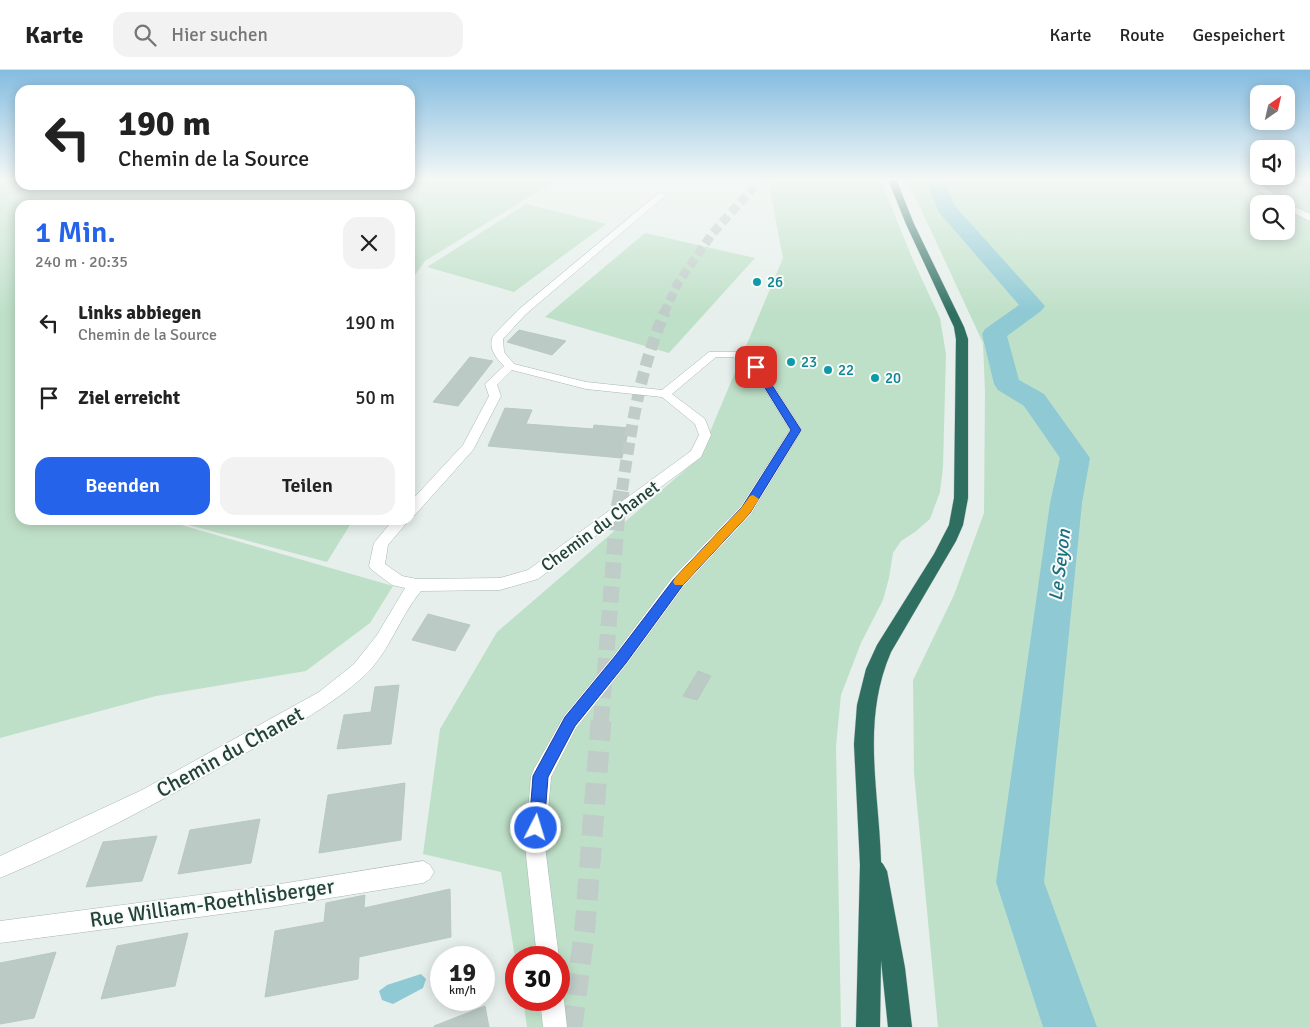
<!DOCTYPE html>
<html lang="de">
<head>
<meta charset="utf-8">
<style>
  :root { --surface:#fff; --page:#f2f2f2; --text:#222; --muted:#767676; --line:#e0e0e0; --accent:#2563eb }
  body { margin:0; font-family:Signika,sans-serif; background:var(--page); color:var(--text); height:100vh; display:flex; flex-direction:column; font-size:19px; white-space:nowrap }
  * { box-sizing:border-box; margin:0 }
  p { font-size:16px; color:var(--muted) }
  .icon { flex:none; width:28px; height:28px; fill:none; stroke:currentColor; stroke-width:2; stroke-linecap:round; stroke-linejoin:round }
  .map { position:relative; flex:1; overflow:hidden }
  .side { position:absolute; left:15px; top:130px; width:400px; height:325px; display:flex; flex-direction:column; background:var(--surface); border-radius:15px; box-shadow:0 2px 12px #0003 }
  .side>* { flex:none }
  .top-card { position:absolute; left:15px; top:15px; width:400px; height:105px; border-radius:15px; box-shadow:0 2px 12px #0003; background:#fff; color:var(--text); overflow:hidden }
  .needle { width:32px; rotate:34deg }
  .tools { position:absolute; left:1250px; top:15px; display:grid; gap:10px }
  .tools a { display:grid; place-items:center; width:45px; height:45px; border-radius:10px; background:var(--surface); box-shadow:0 2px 12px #0003; font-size:25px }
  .speed { position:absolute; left:430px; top:876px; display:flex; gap:10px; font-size:25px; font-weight:700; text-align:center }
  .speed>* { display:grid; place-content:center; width:65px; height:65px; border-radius:50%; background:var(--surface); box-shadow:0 2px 12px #0003; line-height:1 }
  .speed small { font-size:12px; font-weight:400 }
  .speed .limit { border:8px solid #d22; background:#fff; color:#111 }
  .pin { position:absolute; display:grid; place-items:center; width:42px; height:42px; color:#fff; margin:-21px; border-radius:10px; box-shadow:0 2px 8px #0006 }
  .me { position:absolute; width:55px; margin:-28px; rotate:5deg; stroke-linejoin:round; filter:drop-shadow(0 0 4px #0008) }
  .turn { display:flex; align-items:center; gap:18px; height:105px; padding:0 20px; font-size:22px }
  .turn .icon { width:65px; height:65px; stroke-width:2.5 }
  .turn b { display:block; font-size:35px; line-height:42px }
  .round { display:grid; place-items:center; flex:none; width:52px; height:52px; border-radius:15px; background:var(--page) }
  .summary { display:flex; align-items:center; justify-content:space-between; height:85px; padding:0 20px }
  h1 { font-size:30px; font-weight:600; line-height:38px; color:var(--accent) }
  .button { display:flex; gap:10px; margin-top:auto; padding:10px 20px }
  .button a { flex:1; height:58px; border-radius:15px; background:var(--accent); color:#fff; font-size:20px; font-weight:600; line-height:58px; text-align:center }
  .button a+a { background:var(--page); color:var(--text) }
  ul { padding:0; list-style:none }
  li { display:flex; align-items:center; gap:15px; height:75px; padding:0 20px }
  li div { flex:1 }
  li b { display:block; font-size:19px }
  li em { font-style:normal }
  header { display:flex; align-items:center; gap:30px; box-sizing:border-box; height:70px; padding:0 25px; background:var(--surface); border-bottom:1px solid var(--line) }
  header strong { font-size:24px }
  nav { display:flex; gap:28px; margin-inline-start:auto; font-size:18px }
  .search { width:350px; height:45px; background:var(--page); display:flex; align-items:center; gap:12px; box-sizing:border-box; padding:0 18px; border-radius:15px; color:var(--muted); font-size:19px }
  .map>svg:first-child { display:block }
  .green { fill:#bfe0c8; fill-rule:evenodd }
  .water { fill:#8ec9d4 }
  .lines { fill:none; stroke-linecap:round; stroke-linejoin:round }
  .river { fill:#8ec9d4; fill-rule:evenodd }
  .building { fill:#bbcac4; stroke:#b8c9c2 }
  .motorway-tunnel-far3 { stroke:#bfccc8; stroke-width:9; stroke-dasharray:9 4.5; stroke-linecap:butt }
  .motorway-tunnel-far2 { stroke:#bfccc8; stroke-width:12; stroke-dasharray:12 6; stroke-linecap:butt }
  .motorway-tunnel-far1 { stroke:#bfccc8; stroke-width:16; stroke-dasharray:16 8; stroke-linecap:butt }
  .motorway-tunnel { stroke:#bfccc8; stroke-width:21; stroke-dasharray:21 11; stroke-linecap:butt }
  .minor-casing { stroke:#a8b8b2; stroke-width:1 }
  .motorway-casing { stroke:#c2cac8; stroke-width:1 }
  .minor { fill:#fff; fill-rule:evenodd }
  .motorway { fill:#2f6f62; fill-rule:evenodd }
  .route { fill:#2563eb; stroke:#184099 }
  .slow { fill:#f59e0b }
  .culture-dot { fill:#0f9aa8; stroke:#f7fbf9; stroke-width:2 }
  .labels { text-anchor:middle; stroke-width:4; stroke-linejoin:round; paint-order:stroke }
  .far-culture-label { font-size:15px; fill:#0d838f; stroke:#f7fbf9; text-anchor:start }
  .street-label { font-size:18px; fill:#24423a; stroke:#f7fbf9 }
  .water-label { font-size:19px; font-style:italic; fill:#1c6f80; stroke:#f7fbf9 }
  .near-street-label { font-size:21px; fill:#24423a; stroke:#f7fbf9 }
</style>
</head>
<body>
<header>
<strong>Karte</strong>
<div class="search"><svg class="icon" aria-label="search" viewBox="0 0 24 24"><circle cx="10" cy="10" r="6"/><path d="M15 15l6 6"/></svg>Hier suchen</div>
<nav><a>Karte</a><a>Route</a><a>Gespeichert</a></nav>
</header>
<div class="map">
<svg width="1310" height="957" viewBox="0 0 1310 957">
  <rect width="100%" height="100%" fill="#e6efeb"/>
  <path class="green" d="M0 109H20V115H410V109H558L425 191 410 212V135H20V450H164L393 516 370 553 306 601 156 626 0 668Z
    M771 109H880L913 190 940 248 946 284 943 397 940 422 930 449 915 462 901 471 893 483 889 508 883 530 861 573 841 625 836 676 841 957H527L523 930H559V888H516V893L501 802 423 784 440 659 497 562 699 388 783 188 769 115Z
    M907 109H1310V957H938L914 703 913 610 954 525 984 443 985 322 983 273ZM1259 134H1286V161H1259Z
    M526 134 606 154 514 222 427 197Z
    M645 163 755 188 669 283 545 247Z
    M170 450H353L327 492Z"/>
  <path class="water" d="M421 904 426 909 423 918 393 934 382 930 379 921 387 915Z"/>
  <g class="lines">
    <path class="river" d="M926 109H944L954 135 1045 236 1041 241 1007 266 1019 310 1044 324 1090 388 1082 433 1044 812 1097 957H1043L996 812 1050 433 1060 388 1024 336 998 320 994 314 982 264 985 259 1019 235 938 141Z"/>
  </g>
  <path class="building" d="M519 260 566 271 552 285 507 272Z
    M470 287 493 291 458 336 433 332Z
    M505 338 532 340 526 354 593 359 594 355 629 358 622 388 488 376Z
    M428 544 470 555 455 581 412 570Z
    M698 601 711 606 697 630 683 626Z
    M399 615 391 674 337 679 344 645 371 642 375 617Z
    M405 713 401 770 319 783 328 725Z
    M260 749 251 793 178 804 190 760Z
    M157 766 142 811 86 817 103 772Z
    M450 819 451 867 359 887 358 909 265 927 275 861 324 852 326 833 365 825 364 838Z
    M188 863 175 916 101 929 117 876Z
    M56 882 34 948 0 954V893Z
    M485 936 489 957H434V956Z"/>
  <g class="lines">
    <path class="motorway-tunnel-far3" d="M664 243 678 213 712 164 761 109"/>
    <path class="motorway-tunnel-far2" d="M622 420C631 359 640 298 665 242"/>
    <path class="motorway-tunnel-far1" d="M601 652 617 448 622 418"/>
    <path class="motorway-tunnel" d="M572 957 585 857 601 651"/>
    <defs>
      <path id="minor" d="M1244 109H1253L1287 133 1310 144V151L1286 139V134H1278Z
        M659 123 666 125 526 244 503 269 504 282 514 294 586 312 662 320 709 282H739L760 295 802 360 751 444 684 516 627 594 576 658 551 707 545 776 559 888V890V888H537L525 776 531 706 534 699 564 646 615 584 672 508 741 436 790 360 752 299 733 287H716L672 324 705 349 711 365 701 387 538 509 500 520 421 521C399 547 390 582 364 606 329 638 285 660 244 684 165 729 84 773 0 808V786L142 720 319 622 354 594 377 565 405 518 392 515 372 500 369 496 374 473 393 450H409L388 475 385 494 402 506 417 509 500 508 528 500 691 381 699 365 695 354 662 327 586 319 512 300 497 315 501 326 473 380 415 445 410 446V432L463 375 489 326 485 314 504 296C495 287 488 278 493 266L518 240Z
        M423 791 430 795 434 802 430 809 423 813 268 838 0 873V851L268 816Z
        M559 921 564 930 567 957H543L540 930H559Z"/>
      <path id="motorway" d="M888 109H896L914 154 964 257 968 269V428L963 455 956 471 891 582C861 651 879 720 881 792L883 794 887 801 905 898 912 957H888L881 890 880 957H856L860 795 854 674 857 635 866 599 877 575 934 484 949 455 954 428 956 269 954 257 906 154Z"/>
    </defs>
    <use href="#minor" class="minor-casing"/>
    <use href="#motorway" class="motorway-casing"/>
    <use href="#minor" class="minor"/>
    <use href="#motorway" class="motorway"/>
  </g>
  <linearGradient id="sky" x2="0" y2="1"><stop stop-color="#84bce0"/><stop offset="0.45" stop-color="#f4f8f6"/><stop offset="1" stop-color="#f4f8f6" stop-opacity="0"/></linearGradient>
  <rect width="1310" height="243" fill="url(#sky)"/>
  <path class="route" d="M753 295H759L801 360 750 443 683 515 626 593 575 656 548 707 544 758 542 764 536 766 531 764 529 758 533 706 565 647 616 585 674 509 742 437 791 360 752 297Z"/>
  <path class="slow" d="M753 425 759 429 750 443 683 515H675L673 512 675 508 742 437 750 426Z"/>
  <g class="culture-dot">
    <circle cx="757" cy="212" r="5"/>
    <circle cx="791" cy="292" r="5"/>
    <circle cx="828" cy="300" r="5"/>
    <circle cx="875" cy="308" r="5"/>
  </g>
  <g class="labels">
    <g class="far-culture-label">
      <text x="767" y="217">26</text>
      <text x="801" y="297">23</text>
      <text x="838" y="305">22</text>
      <text x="885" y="313">20</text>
    </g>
    <g class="street-label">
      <text transform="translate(600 456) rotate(-36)" y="6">Chemin du Chanet</text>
    </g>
    <g class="water-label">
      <text transform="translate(1059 495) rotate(-83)" y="7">Le Seyon</text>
    </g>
    <g class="near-street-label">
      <text transform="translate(230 682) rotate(-29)" y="7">Chemin du Chanet</text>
      <text transform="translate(212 833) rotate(-8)" y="7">Rue William-Roethlisberger</text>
    </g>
  </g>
</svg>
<div class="tools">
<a><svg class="needle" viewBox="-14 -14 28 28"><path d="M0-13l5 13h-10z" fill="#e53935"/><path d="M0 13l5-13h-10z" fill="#767676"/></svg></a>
<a><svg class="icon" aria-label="sound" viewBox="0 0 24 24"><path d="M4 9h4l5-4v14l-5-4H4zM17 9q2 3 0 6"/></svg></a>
<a><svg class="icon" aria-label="search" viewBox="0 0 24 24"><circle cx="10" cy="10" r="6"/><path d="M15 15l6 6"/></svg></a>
</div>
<div class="speed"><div>19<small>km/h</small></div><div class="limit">30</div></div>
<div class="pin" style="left:756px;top:297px;background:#d93025"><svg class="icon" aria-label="arrive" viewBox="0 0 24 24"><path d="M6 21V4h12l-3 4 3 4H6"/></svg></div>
<svg class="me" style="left:536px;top:758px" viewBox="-20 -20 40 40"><circle r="17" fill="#2563eb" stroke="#fff" stroke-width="3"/><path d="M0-11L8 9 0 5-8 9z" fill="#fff"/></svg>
<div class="top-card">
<div class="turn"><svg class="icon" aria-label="left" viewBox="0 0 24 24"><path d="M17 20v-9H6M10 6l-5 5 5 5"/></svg><div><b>190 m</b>Chemin de la Source</div></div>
</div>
<section class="side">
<div class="summary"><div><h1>1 Min.</h1><p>240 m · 20:35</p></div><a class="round"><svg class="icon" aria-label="close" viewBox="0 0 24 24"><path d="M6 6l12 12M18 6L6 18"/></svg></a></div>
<ul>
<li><svg class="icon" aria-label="left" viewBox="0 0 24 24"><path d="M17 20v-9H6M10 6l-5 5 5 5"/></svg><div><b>Links abbiegen</b><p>Chemin de la Source</p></div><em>190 m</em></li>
<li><svg class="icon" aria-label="arrive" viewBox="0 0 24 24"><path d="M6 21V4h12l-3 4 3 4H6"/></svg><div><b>Ziel erreicht</b></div><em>50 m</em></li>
</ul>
<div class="button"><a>Beenden</a><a>Teilen</a></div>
</section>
</div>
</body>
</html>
